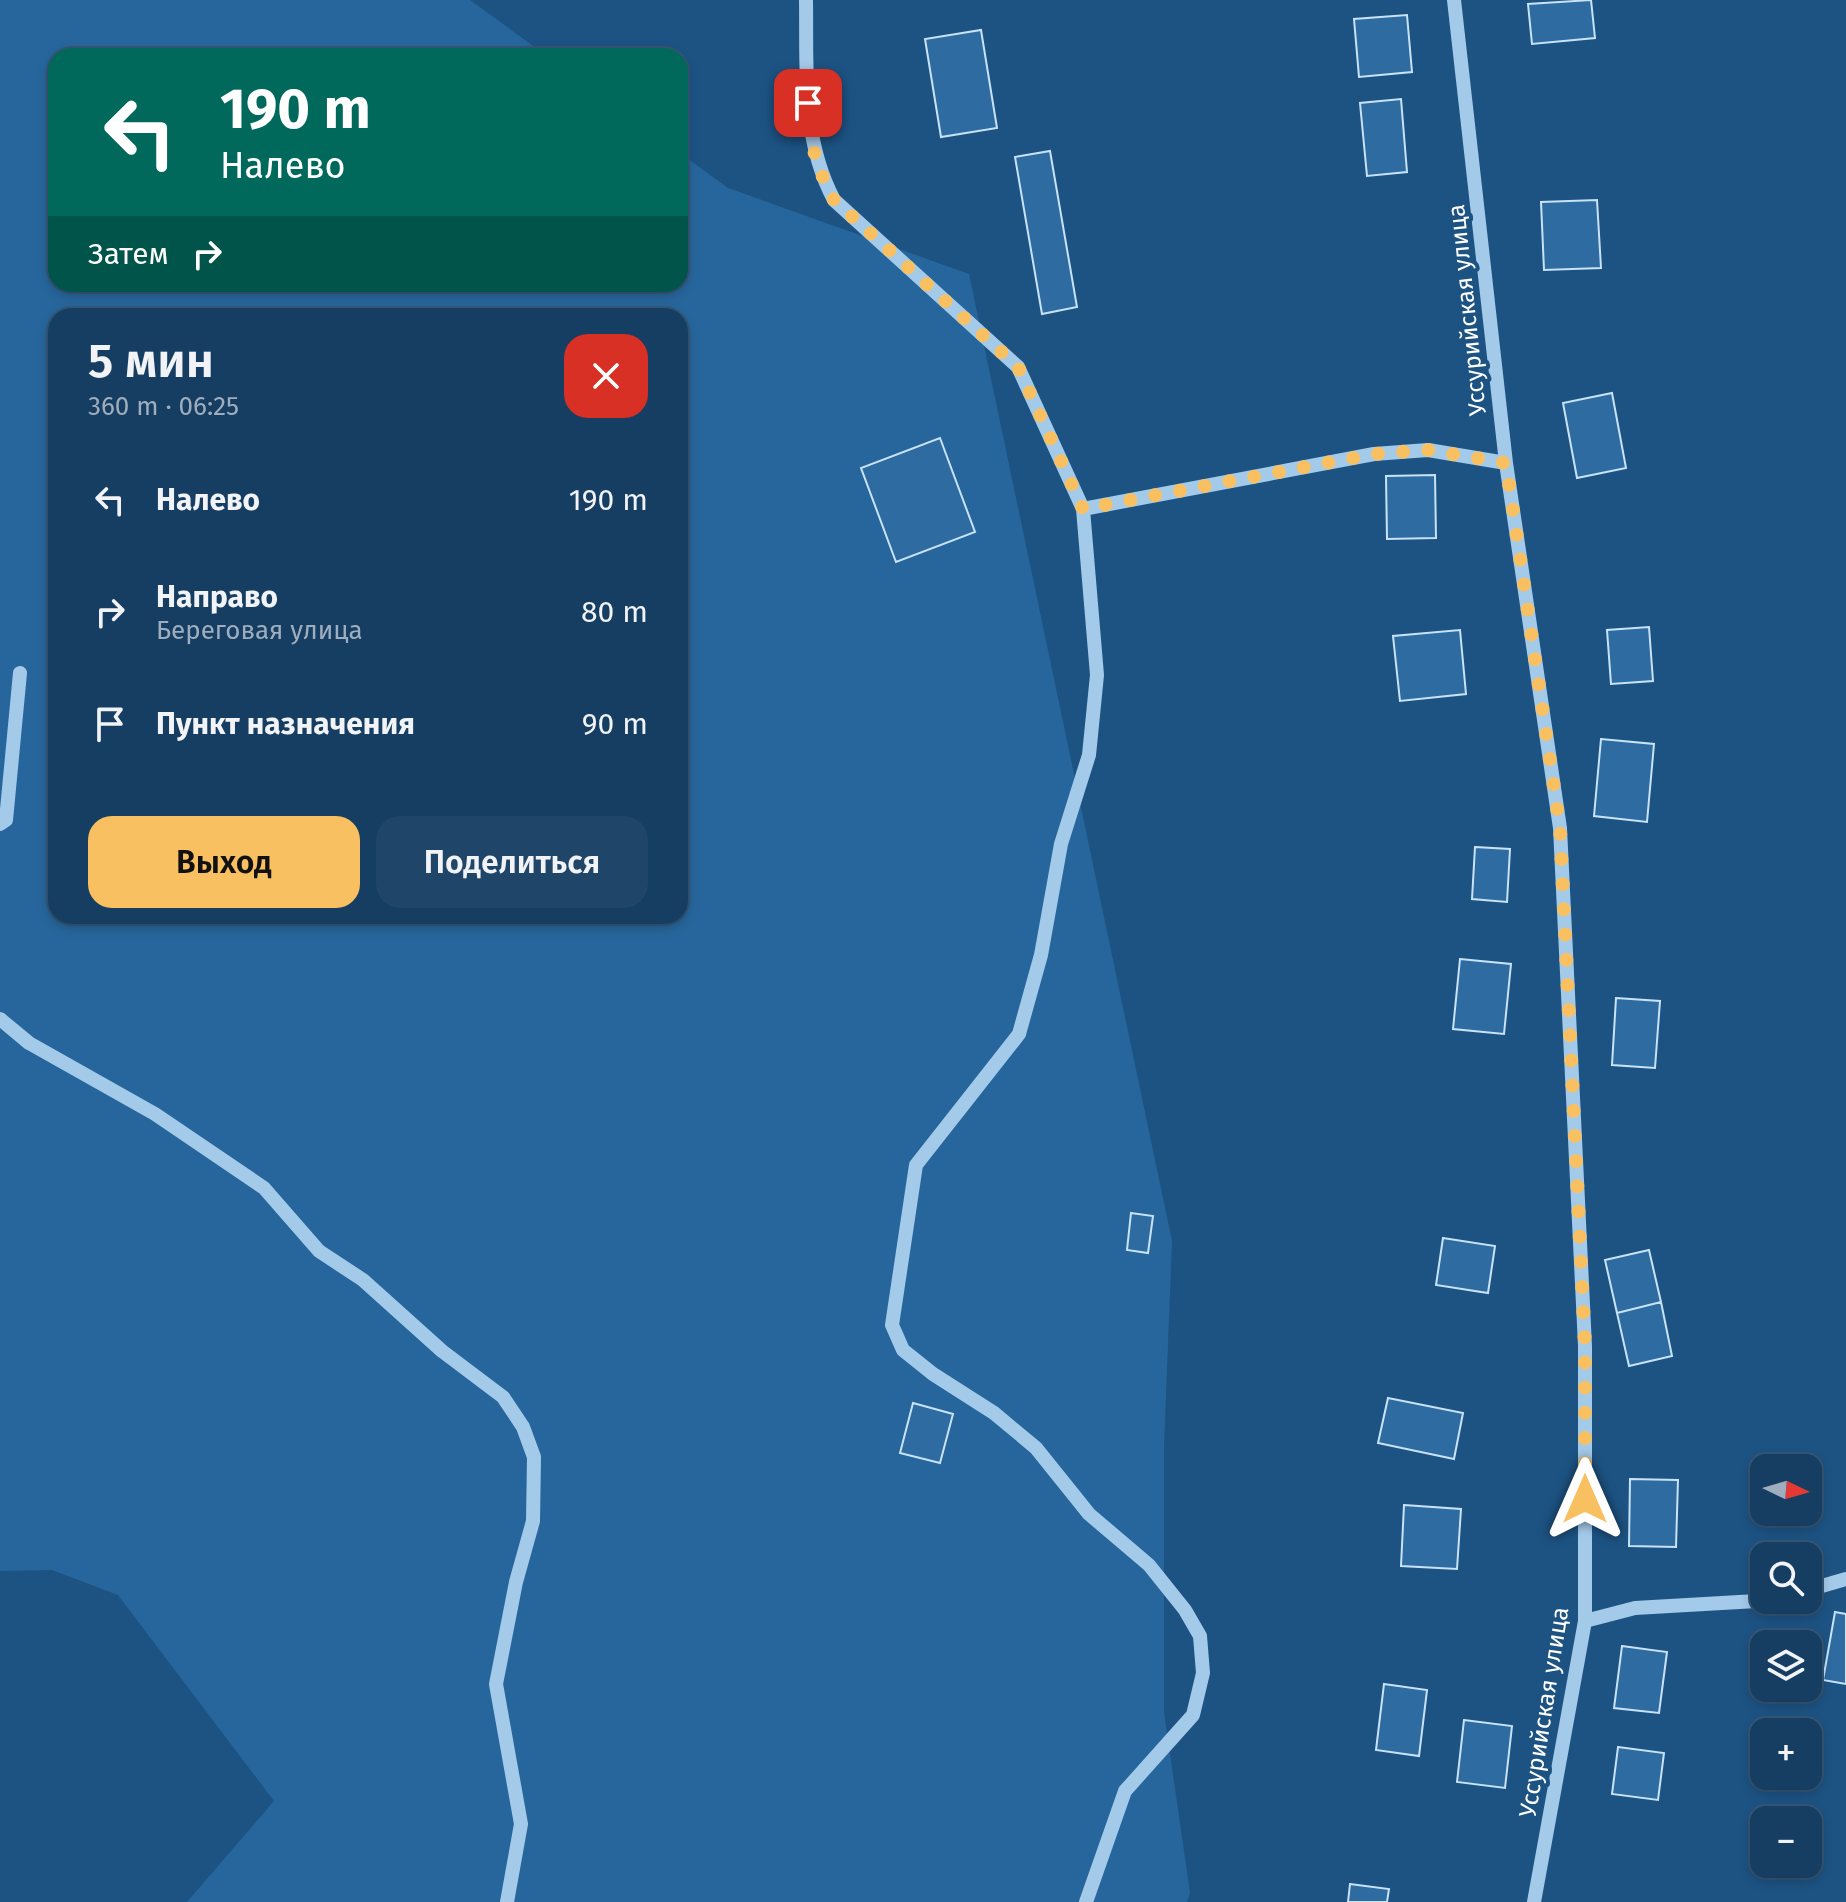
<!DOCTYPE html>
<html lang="ru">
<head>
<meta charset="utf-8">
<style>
  :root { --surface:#163e62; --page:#1f4568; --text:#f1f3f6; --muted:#9eaebe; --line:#355777; --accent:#f9c062 }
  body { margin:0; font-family:"Fira Sans",sans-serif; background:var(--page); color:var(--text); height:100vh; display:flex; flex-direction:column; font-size:30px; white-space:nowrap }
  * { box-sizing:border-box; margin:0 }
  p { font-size:26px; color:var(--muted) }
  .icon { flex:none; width:44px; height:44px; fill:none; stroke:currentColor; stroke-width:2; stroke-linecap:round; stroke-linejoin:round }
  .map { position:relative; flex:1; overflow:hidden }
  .drawer { position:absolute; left:48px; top:308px; width:640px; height:616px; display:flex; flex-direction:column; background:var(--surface); border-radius:24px; box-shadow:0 4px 12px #0003,0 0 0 2px var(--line) }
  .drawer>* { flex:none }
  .hud { position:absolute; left:48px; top:48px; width:640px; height:244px; border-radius:24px; box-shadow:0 4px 12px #0003,0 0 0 2px var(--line); background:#00695c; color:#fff; overflow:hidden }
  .needle { width:52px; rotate:95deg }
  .tools { position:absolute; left:1750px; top:1454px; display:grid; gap:16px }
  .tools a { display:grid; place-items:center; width:72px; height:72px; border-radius:16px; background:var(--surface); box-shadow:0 4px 12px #0003,0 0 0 2px var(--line); font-size:40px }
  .pin { position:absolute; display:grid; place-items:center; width:68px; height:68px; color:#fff; margin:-34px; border-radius:16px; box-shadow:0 4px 12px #0006 }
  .me { position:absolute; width:88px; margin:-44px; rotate:0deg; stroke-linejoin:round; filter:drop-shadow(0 0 6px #0008) }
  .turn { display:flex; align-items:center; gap:28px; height:168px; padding:0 40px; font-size:36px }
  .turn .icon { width:104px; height:104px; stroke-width:2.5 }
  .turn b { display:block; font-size:56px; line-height:68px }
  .then { display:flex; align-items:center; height:76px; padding:0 40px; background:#0003; gap:16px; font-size:30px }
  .round { display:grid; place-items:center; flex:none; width:84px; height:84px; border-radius:24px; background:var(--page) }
  .overview { display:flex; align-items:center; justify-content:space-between; height:136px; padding:0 40px }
  h1 { font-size:48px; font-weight:600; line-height:60px }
  .button { display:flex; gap:16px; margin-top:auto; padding:16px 40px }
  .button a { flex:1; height:92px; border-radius:24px; background:var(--accent); color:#111; font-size:32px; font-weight:600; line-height:92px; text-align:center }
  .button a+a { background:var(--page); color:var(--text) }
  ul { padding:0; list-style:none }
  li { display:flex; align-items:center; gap:24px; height:112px; padding:0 40px }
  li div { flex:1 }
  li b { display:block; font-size:30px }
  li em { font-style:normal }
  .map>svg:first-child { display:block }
  .green { fill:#27669c; fill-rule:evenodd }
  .building { fill:#2d6ba1; stroke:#c8e2f7; stroke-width:2 }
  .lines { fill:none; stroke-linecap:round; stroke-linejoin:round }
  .minor { stroke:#a4caea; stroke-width:14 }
  .route { stroke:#f9c062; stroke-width:14; stroke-dasharray:0 25.2 }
  .labels { text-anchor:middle; stroke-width:8; stroke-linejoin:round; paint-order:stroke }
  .street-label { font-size:24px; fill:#fff; stroke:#1d5383 }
</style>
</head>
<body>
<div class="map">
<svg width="1846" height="1902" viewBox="0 0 1846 1902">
  <rect width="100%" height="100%" fill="#1d5383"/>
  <path class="green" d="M0 0H470L547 56H56V284H680V153L728 188 969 274 1172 1241 1164 1446V1712L1190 1893 1187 1902H187L274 1801 118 1595 52 1570 0 1571ZM56 316H680V916H56Z"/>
  <path class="building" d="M1591 0 1595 38 1532 44 1528 4Z
    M1407 15 1412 72 1359 77 1354 19Z
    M981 30 997 128 941 137 925 39Z
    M1401 99 1407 172 1367 176 1360 103Z
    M1050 151 1077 307 1042 314 1015 157Z
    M1597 200 1601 268 1544 270 1541 202Z
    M1612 393 1626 468 1577 478 1563 403Z
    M940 438 975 532 896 562 861 468Z
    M1435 475 1436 538 1387 539 1386 476Z
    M1649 627 1653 681 1611 684 1607 630Z
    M1460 630 1466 694 1400 701 1393 636Z
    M1601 739 1654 744 1647 822 1594 816Z
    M1475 847 1510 849 1507 902 1472 899Z
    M1460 959 1511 964 1504 1034 1453 1029Z
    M1616 998 1660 1001 1655 1068 1612 1065Z
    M1131 1213 1153 1216 1148 1253 1127 1250Z
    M1443 1238 1495 1246 1488 1293 1436 1285Z
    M1649 1250 1661 1302 1617 1313 1605 1260Z
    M1661 1302 1672 1356 1629 1366 1617 1313Z
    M1388 1398 1463 1413 1454 1459 1378 1443Z
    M913 1403 953 1414 940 1463 900 1453Z
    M1630 1479 1678 1480 1676 1547 1629 1546Z
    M1404 1505 1461 1509 1457 1569 1401 1566Z
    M1835 1612 1846 1614V1684L1823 1680Z
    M1622 1646 1667 1652 1659 1713 1614 1708Z
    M1384 1684 1427 1690 1419 1756 1376 1750Z
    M1464 1720 1512 1726 1505 1788 1457 1782Z
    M1618 1747 1664 1753 1658 1800 1612 1794Z
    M1350 1884 1389 1889 1387 1902H1348Z"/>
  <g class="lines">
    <path class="minor" d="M806 0C807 69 801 138 834 200L1018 367 1083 509 1097 675 1089 755 1061 844 1041 955 1019 1034 916 1165 892 1325 903 1350 933 1374 994 1413 1036 1448 1089 1514 1149 1565 1185 1610 1200 1636 1203 1673 1193 1715 1125 1791 1086 1902
      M1454 0 1506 463 1560 828 1585 1346V1621L1534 1902
      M1083 509 1374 454 1428 450 1506 463
      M0 824 6 820 20 673
      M0 1019 29 1043 155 1114 264 1188 319 1251 363 1280 442 1351 503 1397 523 1427 534 1457 533 1521 516 1582 496 1684 521 1824 507 1902
      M1808 1590 1846 1579
      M1585 1621 1635 1608 1774 1600"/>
  </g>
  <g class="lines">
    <path class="route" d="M808 103C808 138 817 169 834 200L1018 367 1083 509 1374 454 1428 450 1506 463 1560 828 1585 1346V1499"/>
  </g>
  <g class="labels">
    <g class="street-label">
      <text transform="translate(1467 310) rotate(-96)" y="8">Уссурийская улица</text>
      <text transform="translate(1544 1712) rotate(-81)" y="8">Уссурийская улица</text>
    </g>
  </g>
</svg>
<div class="tools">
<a><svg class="needle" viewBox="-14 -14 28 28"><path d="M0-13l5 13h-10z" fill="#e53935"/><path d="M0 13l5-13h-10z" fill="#9eaebe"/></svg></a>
<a><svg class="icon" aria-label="search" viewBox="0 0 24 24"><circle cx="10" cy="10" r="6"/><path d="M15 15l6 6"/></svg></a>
<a><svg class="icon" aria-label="layers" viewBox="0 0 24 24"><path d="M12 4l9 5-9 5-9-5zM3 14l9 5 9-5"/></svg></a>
<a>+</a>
<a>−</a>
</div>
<div class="pin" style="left:808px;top:103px;background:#d93025"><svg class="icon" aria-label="arrive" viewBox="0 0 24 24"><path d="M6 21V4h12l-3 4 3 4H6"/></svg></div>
<svg class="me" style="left:1585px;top:1499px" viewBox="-20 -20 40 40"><path d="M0-17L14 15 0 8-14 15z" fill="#f9c062" stroke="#fff" stroke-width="4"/></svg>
<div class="hud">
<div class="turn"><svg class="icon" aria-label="left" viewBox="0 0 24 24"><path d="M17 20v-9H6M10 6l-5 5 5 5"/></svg><div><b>190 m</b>Налево</div></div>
<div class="then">Затем<svg class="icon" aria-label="right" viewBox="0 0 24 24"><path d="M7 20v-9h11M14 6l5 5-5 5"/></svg></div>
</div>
<section class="drawer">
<div class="overview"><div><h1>5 мин</h1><p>360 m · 06:25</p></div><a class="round" style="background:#d93025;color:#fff"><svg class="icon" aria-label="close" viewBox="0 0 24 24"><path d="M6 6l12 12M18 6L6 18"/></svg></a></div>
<ul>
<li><svg class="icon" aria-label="left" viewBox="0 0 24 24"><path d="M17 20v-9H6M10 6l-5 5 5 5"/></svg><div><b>Налево</b></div><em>190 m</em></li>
<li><svg class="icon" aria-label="right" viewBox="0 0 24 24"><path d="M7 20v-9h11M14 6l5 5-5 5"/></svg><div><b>Направо</b><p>Береговая улица</p></div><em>80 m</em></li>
<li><svg class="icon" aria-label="arrive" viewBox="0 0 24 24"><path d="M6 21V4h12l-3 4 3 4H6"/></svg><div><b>Пункт назначения</b></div><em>90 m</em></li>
</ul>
<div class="button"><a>Выход</a><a>Поделиться</a></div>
</section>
</div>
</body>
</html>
